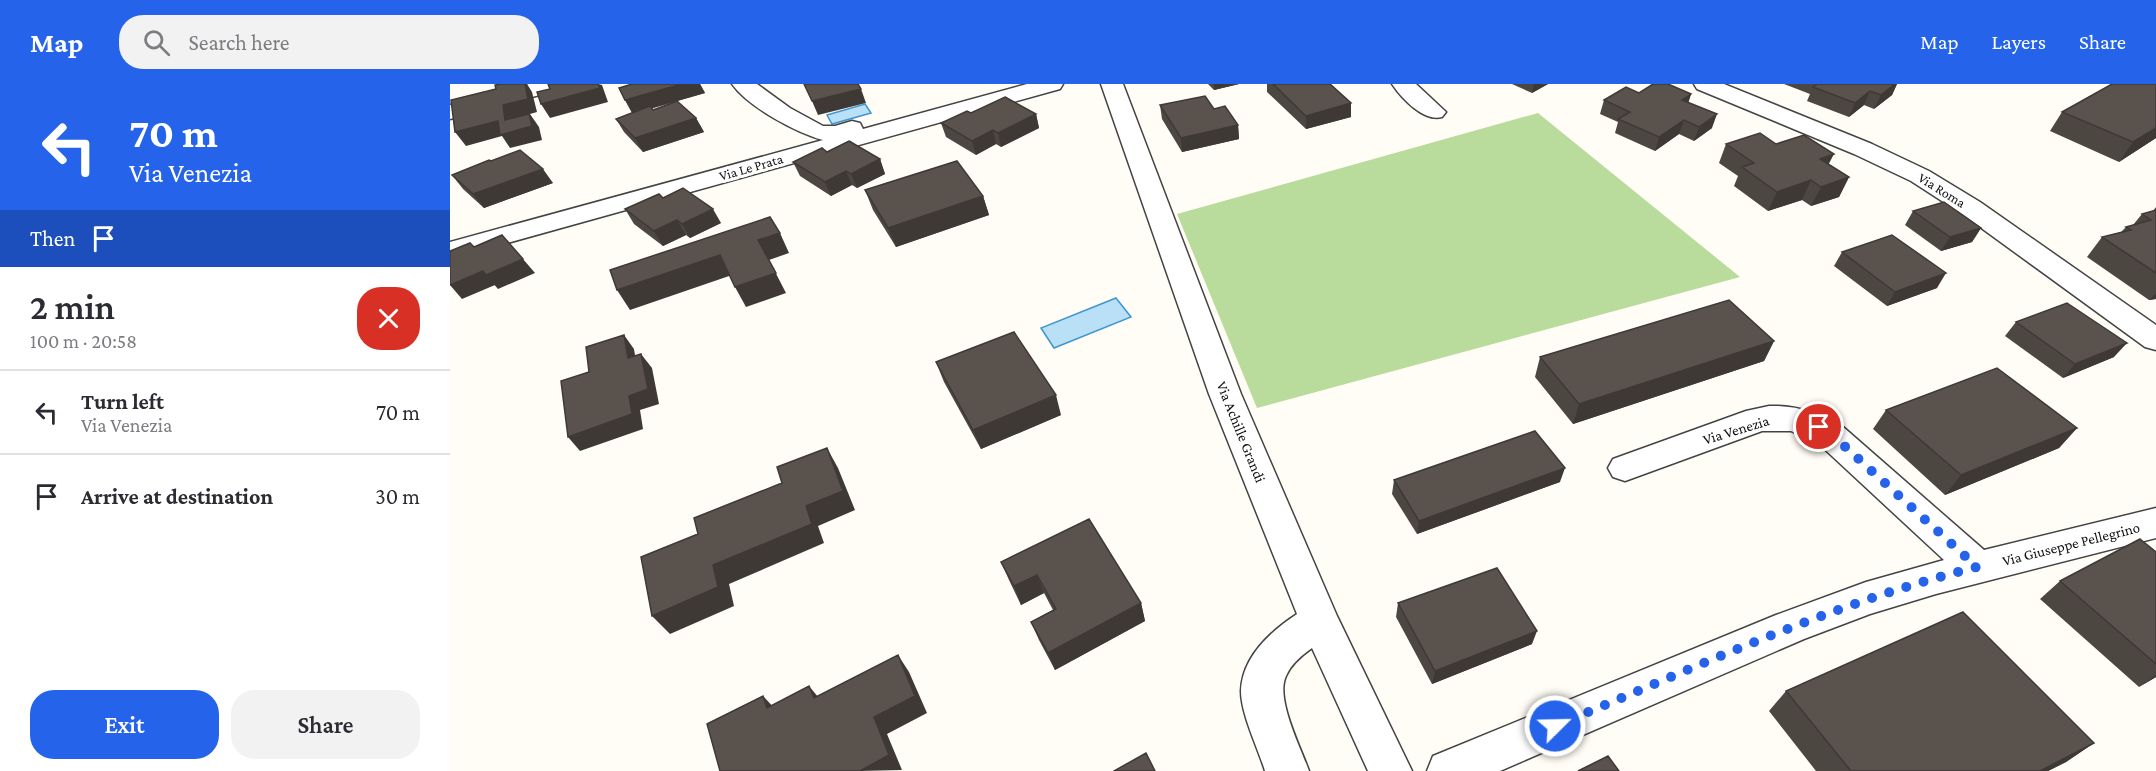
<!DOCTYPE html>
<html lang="en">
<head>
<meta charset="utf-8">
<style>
  :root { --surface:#fff; --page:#f2f2f3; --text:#2b2b33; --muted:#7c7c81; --line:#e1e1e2; --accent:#2563eb }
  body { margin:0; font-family:"Crimson Pro",serif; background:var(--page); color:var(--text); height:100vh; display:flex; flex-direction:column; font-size:22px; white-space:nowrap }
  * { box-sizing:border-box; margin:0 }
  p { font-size:20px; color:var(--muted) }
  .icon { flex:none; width:33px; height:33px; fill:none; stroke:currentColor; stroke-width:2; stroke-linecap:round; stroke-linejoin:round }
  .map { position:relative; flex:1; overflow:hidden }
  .drawer { display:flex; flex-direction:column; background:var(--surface); width:450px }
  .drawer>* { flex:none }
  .hud { background:#2563eb; color:#fff; overflow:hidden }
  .pin { position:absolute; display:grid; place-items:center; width:51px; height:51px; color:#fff; margin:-26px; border:3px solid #fff; border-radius:50%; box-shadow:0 2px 6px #0007 }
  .me { position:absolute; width:66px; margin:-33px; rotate:67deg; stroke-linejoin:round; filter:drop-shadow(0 0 4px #0008) }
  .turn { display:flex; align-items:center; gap:21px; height:126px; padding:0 30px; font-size:27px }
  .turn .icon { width:78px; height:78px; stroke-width:2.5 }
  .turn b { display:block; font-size:42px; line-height:51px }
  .then { display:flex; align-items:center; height:57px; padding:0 30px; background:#0003; gap:12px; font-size:22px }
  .round { display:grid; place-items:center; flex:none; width:63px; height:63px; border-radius:24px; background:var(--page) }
  .summary { display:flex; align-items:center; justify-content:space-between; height:102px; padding:0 30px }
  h1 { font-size:36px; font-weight:600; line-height:45px }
  .primary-button { display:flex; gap:12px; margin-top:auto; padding:12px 30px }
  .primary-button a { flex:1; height:69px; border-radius:24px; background:var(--accent); color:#fff; font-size:24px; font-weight:600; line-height:69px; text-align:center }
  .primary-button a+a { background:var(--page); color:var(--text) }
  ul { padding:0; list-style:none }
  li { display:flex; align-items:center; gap:18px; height:84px; padding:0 30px; border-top:2px solid var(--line) }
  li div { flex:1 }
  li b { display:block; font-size:22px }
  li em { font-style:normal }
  header { display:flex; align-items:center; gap:36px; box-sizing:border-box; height:84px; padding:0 30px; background:var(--accent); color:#fff }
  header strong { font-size:28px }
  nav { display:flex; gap:33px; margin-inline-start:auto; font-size:21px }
  .search { width:420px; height:54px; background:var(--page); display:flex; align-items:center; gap:15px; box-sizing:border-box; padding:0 21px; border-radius:24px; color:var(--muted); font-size:22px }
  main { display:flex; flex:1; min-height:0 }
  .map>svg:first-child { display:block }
  .forest { fill:#b9dc9c }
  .water { fill:#b9e0f7; stroke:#3f96cf; stroke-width:1.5 }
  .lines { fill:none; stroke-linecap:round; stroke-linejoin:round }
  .minor-casing { stroke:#444; stroke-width:3 }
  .minor { fill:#fff; fill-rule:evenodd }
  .wall { fill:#4d4742 }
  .shaded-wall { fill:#3f3936 }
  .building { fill:#5a524d; stroke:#3f3936; stroke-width:1.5 }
  .route { stroke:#2563eb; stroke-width:10; stroke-dasharray:0 18 }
  .labels { text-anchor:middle; stroke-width:6; stroke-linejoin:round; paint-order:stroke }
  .far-street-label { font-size:14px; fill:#111; stroke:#fff }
  .street-label { font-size:15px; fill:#111; stroke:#fff }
</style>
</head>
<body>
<header>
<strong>Map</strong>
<div class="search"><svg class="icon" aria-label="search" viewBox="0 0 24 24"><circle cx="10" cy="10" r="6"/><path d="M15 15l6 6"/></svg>Search here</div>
<nav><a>Map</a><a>Layers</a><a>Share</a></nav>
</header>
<main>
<section class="drawer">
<div class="hud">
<div class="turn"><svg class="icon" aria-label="left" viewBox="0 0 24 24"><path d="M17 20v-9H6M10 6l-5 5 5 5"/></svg><div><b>70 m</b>Via Venezia</div></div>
<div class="then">Then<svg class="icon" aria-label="arrive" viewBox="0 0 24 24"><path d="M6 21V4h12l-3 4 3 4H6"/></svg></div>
</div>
<div class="summary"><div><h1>2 min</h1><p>100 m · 20:58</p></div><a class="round" style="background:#d93025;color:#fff"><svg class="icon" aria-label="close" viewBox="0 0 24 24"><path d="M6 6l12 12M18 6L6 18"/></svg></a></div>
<ul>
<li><svg class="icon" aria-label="left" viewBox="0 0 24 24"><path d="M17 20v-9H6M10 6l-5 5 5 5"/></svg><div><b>Turn left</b><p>Via Venezia</p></div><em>70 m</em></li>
<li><svg class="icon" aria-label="arrive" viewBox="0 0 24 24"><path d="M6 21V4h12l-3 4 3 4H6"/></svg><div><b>Arrive at destination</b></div><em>30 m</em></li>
</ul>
<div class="primary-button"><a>Exit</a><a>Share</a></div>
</section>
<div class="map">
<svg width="1706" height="687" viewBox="0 0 1706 687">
  <rect width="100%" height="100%" fill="#fffdf5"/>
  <path class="forest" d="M1088 29 1290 193 807 324 727 130Z"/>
  <path class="water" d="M415 20 421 29 382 40 377 31Z
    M666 214 681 233 604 264 591 244Z"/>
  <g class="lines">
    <defs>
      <path id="minor" d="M79 0H115L112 5 0 35V21Z
        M282 0H307L340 24 373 42H385L402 37 410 39 413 45 577 0H613L610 5 0 175V158L373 56C347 49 298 23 282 0Z
        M651 0H673L791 310 887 532 962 687H918L862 564C852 571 841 580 836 592 825 614 851 664 859 687H815C808 664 791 630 791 607 792 573 821 547 847 530L759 310Z
        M942 0H966L996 28 992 33C974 38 952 15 942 0Z
        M1244 0H1274L1422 60 1479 87 1530 118 1706 241V266L1695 263 1512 130 1461 97 1404 70 1247 5Z
        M1319 322C1346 321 1370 329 1392 342L1534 466 1706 424V454L1486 510 1420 530 1354 555 1050 687H977L983 672 1326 531 1416 498 1494 476 1369 360 1341 347H1312L1175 397 1163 393 1158 384 1163 375 1296 327Z"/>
    </defs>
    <use href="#minor" class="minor-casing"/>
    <use href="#minor" class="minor"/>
  </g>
  <path class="wall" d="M182 0H250L255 9 202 24 203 26 246 34 254 48 193 68 174 48 166 35 182 29 175 16Z
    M758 0H789L764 6Z
    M817 0H880L901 19V33L856 45 817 8Z
    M1062 0H1098L1082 9Z
    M1334 0H1447L1442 11 1424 25 1414 21 1399 33 1357 17 1360 10Z
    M1189 9 1241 10 1238 19 1262 44 1244 57 1229 50 1205 67 1165 49 1168 38 1150 30 1154 16Z
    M710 21 764 25 788 41 789 55 732 68 712 35Z
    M1612 28 1706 54 1669 78 1600 47Z
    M521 29 586 30 589 44 551 63 546 60 526 71 496 53 491 39Z
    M1276 60H1326L1379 80 1399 93 1389 113 1361 122 1352 116 1318 127 1284 102 1288 92 1269 79Z
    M377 68 430 75 435 90 407 104 402 101 381 112 350 92 343 78Z
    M41 77 103 99 34 124 13 105 2 91Z
    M415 106 533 112 539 131 446 163 423 126Z
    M213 114 271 139 240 154 236 151 213 162 184 140 175 125Z
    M1706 123V215L1699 216 1637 173 1652 153 1671 148 1676 143 1683 141 1692 130 1703 127Z
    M1463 127 1531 144 1522 158 1491 167 1455 141Z
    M1392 168 1487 204 1437 222 1384 182Z
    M1566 238 1664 273 1613 294 1555 252Z
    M1324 257 1314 277 1123 340 1085 293 1090 273Z
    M486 278 611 331 531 365 494 298Z
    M1436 326 1627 344 1609 364 1495 411 1423 345Z
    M944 396 1110 398 967 450 942 410Z
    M1706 468V593L1689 603 1590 515 1610 497Z
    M551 478 691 519 695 537 605 586 589 556 581 538 603 526 594 509 571 521 559 496Z
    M948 519 1082 560 982 600 946 533Z
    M1336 607 1644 659 1616 678 1598 687H1366L1319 627Z"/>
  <path class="shaded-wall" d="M75 0H77L82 8 87 28 80 30 89 43 92 56 60 64 52 52 16 62 5 48 48 37 53 21Z
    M148 0 152 1 158 18 100 34 91 20Z
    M232 0H250L255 9 183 30 175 16Z
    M764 0H789L764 6Z
    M1084 0H1098L1082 9Z
    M1445 0H1447L1442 11 1424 25 1431 11Z
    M411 5 416 19 368 31 362 17Z
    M1420 7 1414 21 1399 33 1405 19Z
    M1241 10 1237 23 1232 16Z
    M901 19V33L856 45V32Z
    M586 30 589 44 551 63 548 49Z
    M1267 30 1262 44 1244 57 1249 43Z
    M246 34 254 48 193 68 185 54Z
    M1234 36 1229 50 1205 67 1209 53Z
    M788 41 789 55 732 68 731 54Z
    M1706 44V54L1669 78 1683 58Z
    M543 46 546 60 526 71 522 57Z
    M1384 70 1374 89 1370 75Z
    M430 75 435 90 407 104 401 90Z
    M93 85 103 99 34 124 23 110Z
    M396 87 402 101 381 112 375 98Z
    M1399 93 1389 113 1361 122 1371 103Z
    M1361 96 1352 116 1318 127 1327 108Z
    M533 112 539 131 446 163 438 144Z
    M263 125 271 139 240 154 232 140Z
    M227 136 236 151 213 162 204 147Z
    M1531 144 1522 158 1491 167 1500 153Z
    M330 149 339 169 319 176 336 209 296 223 285 203 308 156Z
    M270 171 282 191 180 226 167 206Z
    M73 175 85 189 48 205 36 191Z
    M33 187 45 201 12 215 0 201Z
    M1496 189 1487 204 1437 222 1445 208Z
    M1706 209V215L1699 216Z
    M174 251 184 265 188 289 178 274Z
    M1324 257 1314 277 1123 340 1129 320Z
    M1677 259 1664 273 1613 294 1625 280Z
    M191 270 202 284 209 320 190 326 193 345 130 367 118 353 179 312Z
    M606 311 611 331 531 365 523 346Z
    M1627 344 1609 364 1495 411 1511 391Z
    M377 364 388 384 405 426 368 442 374 459 279 500 284 522 220 550 202 532 263 481 356 422Z
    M1115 384 1110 398 967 450 969 437Z
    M587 491 594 509 571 521 564 502Z
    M691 519 695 537 605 586 598 569Z
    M1087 547 1082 560 982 600 985 587Z
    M448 571 459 588 477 629 437 650 452 686 410 687 424 633Z
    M1706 591V593L1689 603Z
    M359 602 373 619 364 614Z
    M313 612 328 628 317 624Z
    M1644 659 1616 678 1598 687H1590Z"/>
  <path class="building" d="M51 0H75L78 15 53 21 55 36 79 30 82 42 50 51 48 37 5 48 1 16 46 5 45 1Z
    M98 0H148L150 4 91 20 87 8 100 5Z
    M182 0H232L175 16 169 4Z
    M354 0H408L411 5 362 17Z
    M823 0H880L901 19 856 32Z
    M1203 0H1218L1241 10 1232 16 1267 30 1249 43 1234 36 1209 53 1168 35 1180 28 1154 16 1176 3 1189 9Z
    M1367 0H1445L1431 11 1420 7 1405 19 1363 3Z
    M1662 0H1706V44L1683 58 1612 28Z
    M755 12 764 25 775 22 788 41 731 54 710 21Z
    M555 13 586 30 548 49 543 46 522 57 491 39 517 27 521 29Z
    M227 17 246 34 185 54 166 35 200 22 203 26Z
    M1310 49 1326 60 1354 51 1384 70 1370 75 1399 93 1371 103 1361 96 1327 108 1292 83 1304 79 1276 60Z
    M399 57 430 75 401 90 396 87 375 98 343 78 372 64 377 68Z
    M70 66 93 85 23 110 2 91 39 76 41 77Z
    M507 77 533 112 438 144 415 106Z
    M233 104 263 125 232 140 227 136 204 147 175 125 209 110 213 114Z
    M1494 118 1531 144 1500 153 1463 127Z
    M1706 126V189L1652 153 1681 146 1676 143 1701 136 1692 130Z
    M320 133 330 149 308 156 326 189 285 203 270 171 167 206 160 186Z
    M52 151 73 175 36 191 33 187 0 201V167L20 159 24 163Z
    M1442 151 1496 189 1445 208 1392 168Z
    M1279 216 1324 257 1129 320 1090 273Z
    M1617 219 1677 259 1625 280 1566 238Z
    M564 248 606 311 523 346 486 278Z
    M174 251 178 274 191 270 198 305 179 312 182 330 118 353 111 297 139 288 136 263Z
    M1547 284 1627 344 1511 391 1436 326Z
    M1085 347 1115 384 969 437 944 396Z
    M377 364 393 407 356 422 362 440 263 481 268 503 202 532 191 473 248 450 244 434 332 399 327 383Z
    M639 435 691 519 598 569 581 538 606 525 587 491 564 502 551 478Z
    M1690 455 1706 468V580L1610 497Z
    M1047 484 1087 547 985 587 948 519Z
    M1513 528 1644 659 1590 687H1401L1336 607Z
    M448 571 465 612 424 633 439 671 410 687H270L257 640 313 612 317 624 359 602 364 614Z
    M696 669 705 687H664Z
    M1158 672 1169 687H1128Z"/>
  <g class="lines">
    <path class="route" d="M1105 642C1245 584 1379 520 1527 483L1390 358 1369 343"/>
  </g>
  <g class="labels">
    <g class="far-street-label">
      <text transform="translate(301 83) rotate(-16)" y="5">Via Le Prata</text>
      <text transform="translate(1492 106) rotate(32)" y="5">Via Roma</text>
    </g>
    <g class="street-label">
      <text transform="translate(1286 346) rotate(-17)" y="5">Via Venezia</text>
      <text transform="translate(791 348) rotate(68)" y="5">Via Achille Grandi</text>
      <text transform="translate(1621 460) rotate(-14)" y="5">Via Giuseppe Pellegrino</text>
    </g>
  </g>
</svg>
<div class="pin" style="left:1369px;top:343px;background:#d93025"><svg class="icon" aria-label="arrive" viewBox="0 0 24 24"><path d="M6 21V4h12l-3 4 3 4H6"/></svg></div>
<svg class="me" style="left:1105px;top:642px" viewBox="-20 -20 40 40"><circle r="17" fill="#2563eb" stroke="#fff" stroke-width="3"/><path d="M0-11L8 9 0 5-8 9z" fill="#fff"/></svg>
</div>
</main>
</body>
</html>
